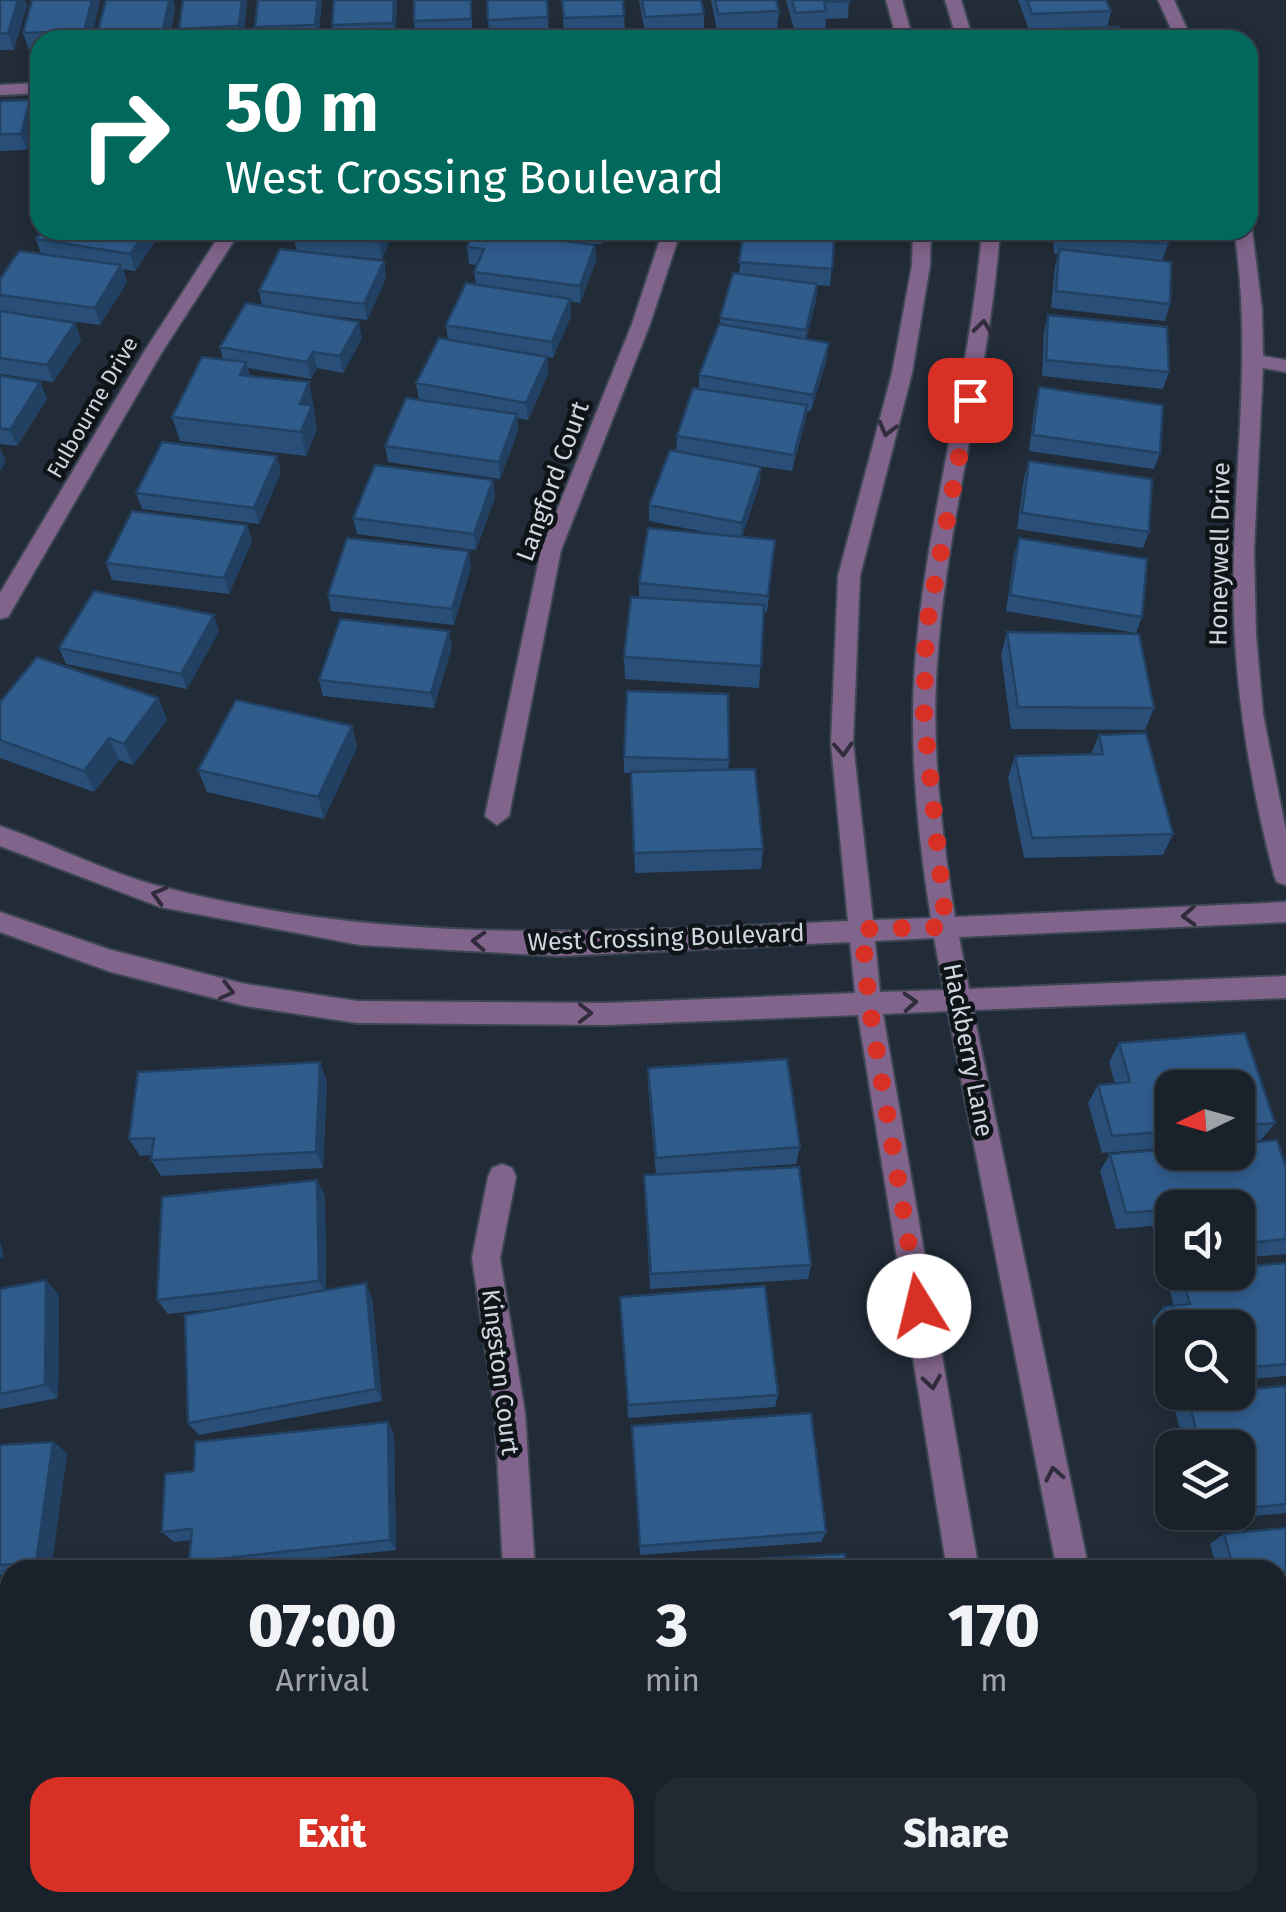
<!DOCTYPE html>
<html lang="en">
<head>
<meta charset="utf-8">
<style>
  :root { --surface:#19212a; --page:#222932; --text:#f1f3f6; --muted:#9fa3a8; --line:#373e47; --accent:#d93025 }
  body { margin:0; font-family:"Fira Sans",sans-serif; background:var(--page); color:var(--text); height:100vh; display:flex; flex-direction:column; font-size:38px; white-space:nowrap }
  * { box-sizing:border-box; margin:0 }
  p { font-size:32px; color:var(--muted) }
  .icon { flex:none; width:55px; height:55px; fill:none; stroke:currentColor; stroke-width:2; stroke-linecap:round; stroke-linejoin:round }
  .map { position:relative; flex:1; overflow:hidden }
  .panel { position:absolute; left:0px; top:1560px; width:1288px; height:352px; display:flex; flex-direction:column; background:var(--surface); border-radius:30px 30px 0 0; box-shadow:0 5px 15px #0003,0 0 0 2px var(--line) }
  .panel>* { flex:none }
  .top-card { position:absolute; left:30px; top:30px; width:1228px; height:210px; border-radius:30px; box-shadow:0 5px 15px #0003,0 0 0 2px var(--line); background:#00695c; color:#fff; overflow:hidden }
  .needle { width:65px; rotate:265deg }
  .controls { position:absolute; left:1155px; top:1070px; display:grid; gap:20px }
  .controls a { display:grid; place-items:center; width:100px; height:100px; border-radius:20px; background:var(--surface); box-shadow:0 5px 15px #0003,0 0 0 2px var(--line); font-size:50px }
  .pin { position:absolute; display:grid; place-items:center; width:85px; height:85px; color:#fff; margin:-42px; border-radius:20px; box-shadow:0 5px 15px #0006 }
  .me { position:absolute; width:110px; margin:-55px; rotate:351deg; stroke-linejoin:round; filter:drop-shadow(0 0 8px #0008) }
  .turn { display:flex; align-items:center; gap:35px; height:210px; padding:0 30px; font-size:45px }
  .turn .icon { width:130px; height:130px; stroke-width:2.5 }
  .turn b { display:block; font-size:70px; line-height:85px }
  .eta { display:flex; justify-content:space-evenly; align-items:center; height:170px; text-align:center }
  .eta b { font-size:60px; font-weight:800; line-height:70px }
  .cta { display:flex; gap:20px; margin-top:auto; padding:20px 30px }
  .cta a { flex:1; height:115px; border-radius:30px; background:var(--accent); color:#fff; font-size:40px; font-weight:800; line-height:115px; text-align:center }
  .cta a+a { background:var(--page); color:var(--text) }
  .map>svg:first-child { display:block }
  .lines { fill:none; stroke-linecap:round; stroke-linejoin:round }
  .minor-casing { stroke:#3d4753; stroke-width:4 }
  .minor { fill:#81648b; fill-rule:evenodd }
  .wall { fill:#294f78 }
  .shaded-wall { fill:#224062 }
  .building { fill:#305c8c; stroke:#224062; stroke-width:2.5 }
  .oneway { stroke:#312c3b }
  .route { stroke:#d93025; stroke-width:18; stroke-dasharray:0 32.4 }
  .labels { text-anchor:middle; stroke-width:9; stroke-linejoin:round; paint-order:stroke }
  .far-street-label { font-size:22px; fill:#cfd6de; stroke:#0f1419 }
  .street-label { font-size:25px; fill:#cfd6de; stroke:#0f1419 }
</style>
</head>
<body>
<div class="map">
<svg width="1286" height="1912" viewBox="0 0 1286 1912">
  <rect width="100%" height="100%" fill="#212c38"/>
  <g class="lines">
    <defs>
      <path id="minor" d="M886 0H902L913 40H897Z
        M945 0H961L973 40H957Z
        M1158 0H1174L1192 40H1176Z
        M40 83V93L0 95V85Z
        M1248 226 1252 230 1262 309 1263 356 1286 360V372L1263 368 1254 550 1256 635 1263 714 1286 831V885L1277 882 1274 875C1246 768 1230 661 1234 550 1237 442 1251 338 1234 230H1248Z
        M223 230H241L162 352 8 617 0 619V593L144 352Z
        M663 230H681L650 324 561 550 509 816 497 825 485 816 541 550 632 324Z
        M913 230H931L930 265 912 373 860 576 853 743 873 920 931 918C917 830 908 740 916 652 928 510 971 373 982 230H1000C990 372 949 509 938 651 930 740 941 829 955 917L1286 902V922L959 937 969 989 1286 976V998L973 1010 1089 1570H1057L948 1011 883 1014 979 1570H947L858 1015 607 1025 357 1023 245 1006 111 972 0 932V912L111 950 245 984 357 1001 607 1003 855 993 850 942 559 956 360 945 160 907 0 846V826C55 845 107 873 163 887 391 947 616 932 848 921L831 743 838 576 892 373 912 265ZM934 938 944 990 880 992 875 941Z
        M502 1164 512 1168 516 1177 500 1258 525 1413 535 1570H503L495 1413 472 1258 488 1177 492 1168Z
        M513 1902H547V1912H513Z
        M1002 1902H1036L1037 1912H1003Z
        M1123 1902H1157L1159 1912H1125Z"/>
    </defs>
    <use href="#minor" class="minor-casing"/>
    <use href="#minor" class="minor"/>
  </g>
  <path class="wall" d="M0 0 27 5 14 50H0Z
    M100 0 91 40H40V50H29L23 33Z
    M106 0H173L175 8 169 40H100L98 31Z
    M183 0H247L243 40H182L179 29Z
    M322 0 318 40H258L255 27Z
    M334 0H397L395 40H334L332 25Z
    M472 0V36L416 38 414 21Z
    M487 0H547L549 34 489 36Z
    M562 0 624 16 625 33 564 35Z
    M639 0H701L704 14V31L645 33Z
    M711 0H776L779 11 777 28 717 30Z
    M786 0H849L848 18 826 19 825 28 794 29Z
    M1018 0H1106L1111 11 1107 28 1124 40H1023L1025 30H1029Z
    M30 100 36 117 27 150 0 151V101Z
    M295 230H394L382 259 297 251 293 234Z
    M501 230H604L601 244 581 243 595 245 596 261 580 303 570 301 571 316 553 358 547 357 548 374 528 420 517 418 518 431 500 479 388 462 385 446 419 400 416 383 448 340 446 325 476 285 474 272 477 265 469 264 467 247 501 233Z
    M744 230H863L862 234 835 233 830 286 817 285 816 301 806 339 827 359 811 411H807L805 422 792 471 739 463 760 483 742 537 775 540 767 612 764 611 759 688 625 679 624 657 639 597V583L724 536 649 521V505L676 452 677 436 699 389V375L720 325V318L739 274Z
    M1053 230H1166L1168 244 1162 261 1170 304 1165 321 1051 308 1055 266 1058 254H1054Z
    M162 231 135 271 123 269 127 282 100 325 0 311V279L41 254 36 239Z
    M384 261 386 278 367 320 299 312 362 338 343 373 317 368 311 379 248 368 250 376 309 382 317 429 306 456 180 441 172 417 223 359 220 347 262 306 259 291Z
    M0 311 75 323 81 340 53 382 0 374Z
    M1048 315 1169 372 1163 389 1042 376 1044 332Z
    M0 376 40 382 47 399 17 446 0 444Z
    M1039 387 1160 453 1154 469 1029 451 1035 404Z
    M1029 461 1149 532 1143 548 1017 529 1024 478Z
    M281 472 259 524 142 509 136 493Z
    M493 480 495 497 476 550 357 534 353 518Z
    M247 525 252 541 229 594 112 580 106 563Z
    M1019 538 1142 617 1136 633 1006 611 1014 555Z
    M471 567 454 625 331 611 328 595Z
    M219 631 187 689 66 664 59 648Z
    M1007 632 1154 708 1145 730 1011 729 1001 655Z
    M452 646 434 708 323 696 319 680Z
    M158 698 167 720 133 765 119 760 94 792 0 758V702Z
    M352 726 357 747 324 819 207 792 198 770Z
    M1099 735 1173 834 1163 855 1024 858 1008 778 1015 756 1091 754Z
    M624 757 729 760 728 770 763 849 761 869 635 873 631 773H624Z
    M1245 1033 1275 1123 1261 1140 1238 1142V1088H1172V1147L1102 1153 1088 1103 1098 1085 1115 1084 1109 1062 1119 1043Z
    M648 1068 800 1147 796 1164 656 1174 648 1086Z
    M327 1081 323 1168 161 1176 151 1160V1155L140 1156 129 1139Z
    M1110 1154 1286 1167V1254L1238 1258V1208H1172V1263L1163 1264 1152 1226 1116 1229 1100 1171Z
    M644 1175 811 1265 808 1279 650 1289Z
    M317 1180 325 1196 326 1290 372 1298 382 1401 199 1435 188 1423 230 1307 168 1314 157 1300Z
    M1286 1263V1376L1238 1380V1328H1172V1386H1169L1152 1321 1164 1307 1174 1306 1169 1287 1181 1272Z
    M0 1289 59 1295 58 1398 0 1409Z
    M620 1297 778 1395 775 1407 628 1418Z
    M1286 1386V1513L1204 1521 1202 1512H1238V1448H1185L1174 1407 1187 1395Z
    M388 1422 394 1434 396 1550 212 1570H199L189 1562 191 1540 174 1542 162 1532 194 1471Z
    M632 1426 826 1532 821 1542 640 1555Z
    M53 1442 67 1453 51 1570H10V1575H0V1445Z
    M1286 1528V1663H1278V1570H1217L1210 1544 1224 1534Z"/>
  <path class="shaded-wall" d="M18 0H25L27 5 14 50 8 33Z
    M92 0H100L91 40H87L84 31Z
    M169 0H173L175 8 169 40H165L163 30Z
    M242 0H247V2L243 40 239 26Z
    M318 0H322L318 40 315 25Z
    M394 0H397L395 40 393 23Z
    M30 100 36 117 27 150 21 134Z
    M147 230H162V231L135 271 130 254Z
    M384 230H394L382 259 379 242Z
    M595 245 596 261 580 303V286Z
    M384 261 386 278 367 320 364 304Z
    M121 265 127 282 100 325 95 308Z
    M817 284 816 301 804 347 806 330Z
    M570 299 571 316 553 358 552 342Z
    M359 322 362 338 343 373 340 356Z
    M75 323 81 340 53 382 47 365Z
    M829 343 827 359 811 411 813 395Z
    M313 352 317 368 311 379 307 362Z
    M547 357 548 374 528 420 526 403Z
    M246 362 252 386 240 375Z
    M40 382 47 399 17 446 10 430Z
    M309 382 317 429 306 456 301 432 300 404Z
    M807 405 805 422 792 471 794 455Z
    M517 414 518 431 500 479 499 462Z
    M0 448 6 461 0 472Z
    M277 456 281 472 259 524 254 508Z
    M761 467 760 483 741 539 742 523Z
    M493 480 495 497 476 550 474 534Z
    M247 525 252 541 229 594 224 578Z
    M469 551 471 567 454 625 452 609Z
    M214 615 219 631 187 689 181 674Z
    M449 631 452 646 434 708 431 693Z
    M158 698 167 720 133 765 124 744Z
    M352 726 357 747 324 819 318 797Z
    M109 738 119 760 94 792 84 771Z
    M320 1062 327 1081 323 1168 316 1152Z
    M317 1180 325 1196 326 1296 319 1281Z
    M0 1241 4 1257 0 1259Z
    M46 1280 59 1295 58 1398 45 1385Z
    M366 1283 372 1298 382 1401 376 1389Z
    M388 1422 394 1434 396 1550 390 1540Z
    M53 1442 67 1453 51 1570H48L36 1563Z
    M383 1902H390V1912H383Z"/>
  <path class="building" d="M0 0H18L8 33 0 34Z
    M32 0H92L84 31 23 33Z
    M106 0H169L163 30 98 31Z
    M183 0H242L239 26 179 29Z
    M258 0H318L315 25 255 27Z
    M334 0H394L393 23 332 25Z
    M414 0H471V19L414 21Z
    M487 0H547L548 17 488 20Z
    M562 0H623L624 16 564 18Z
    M642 0H701L704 14 645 17Z
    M715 0H776L779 11 718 14Z
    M792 0H849L850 1 824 2 826 11 795 13Z
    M1027 0H1106L1111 11 1032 14Z
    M1118 27 1124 40H1028L1025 30Z
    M30 100 21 134H0V101Z
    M42 230H147L130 254 36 239Z
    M295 230H384L379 242 293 234Z
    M475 230H481L595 245 580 286 474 272 484 249 467 247Z
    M744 230H835L832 269 739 262Z
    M1058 230H1166L1168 244 1058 237Z
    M280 249 384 261 364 304 259 291Z
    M1059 249 1171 262 1170 304 1056 291Z
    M19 251 121 265 95 308 0 295V279Z
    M733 273 817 284 806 330 720 318Z
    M466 283 570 299 552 342 446 325Z
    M246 303 359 322 340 356 313 352 307 362 220 347Z
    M0 311 75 323 47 365 0 358Z
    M1048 315 1167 327 1169 372 1046 360Z
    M719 324 829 343 813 395 699 375Z
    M439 338 547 357 526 403 416 383Z
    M202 357 246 362 240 375 309 382 300 404 312 405 301 432 172 417Z
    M0 376 40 382 10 430 0 428Z
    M1039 387 1163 405 1160 453 1033 435Z
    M693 388 807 405 794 455 677 436Z
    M406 398 517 414 499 462 385 446Z
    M162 442 277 456 254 508 136 493Z
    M670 450 761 467 742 523 649 505Z
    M1029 461 1152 479 1149 532 1022 513Z
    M375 465 493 480 474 534 353 518Z
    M132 511 247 525 224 578 106 563Z
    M648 528 775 540 768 596 639 583Z
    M347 538 469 551 452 609 328 595Z
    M1019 538 1147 559 1142 617 1010 595Z
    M94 591 214 615 181 674 59 648Z
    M631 597 764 605 761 666 624 657Z
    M340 619 449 631 431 693 319 680Z
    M1007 632 1139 634 1154 708 1018 707Z
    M37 657 158 698 124 744 109 738 84 771 0 740V702Z
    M627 691 728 694 729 760 624 757Z
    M236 700 352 726 318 797 198 770Z
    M1146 733 1173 834 1032 838 1015 756 1103 754 1099 735Z
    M755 769 763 849 634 853 631 772Z
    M1245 1033 1275 1123 1238 1126V1088H1172V1131L1112 1136 1098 1085 1130 1082 1119 1043Z
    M787 1059 800 1147 656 1158 648 1068Z
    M320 1062 316 1152 151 1160 154 1138 129 1139 138 1072Z
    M1277 1140 1286 1167V1239L1238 1244V1208H1172V1242L1164 1210 1126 1213 1110 1154 1172 1149V1152H1238V1144Z
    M799 1167 811 1265 651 1274 644 1175Z
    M317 1180 319 1281 157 1300 162 1197Z
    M1286 1263V1364L1238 1368V1328H1172V1339L1164 1307 1190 1304 1181 1272H1238V1267Z
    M46 1280 45 1385 0 1394V1289Z
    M366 1283 376 1389 188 1423 185 1315Z
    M765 1286 778 1395 628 1405 620 1297Z
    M1286 1386V1504L1238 1509V1448H1201L1187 1395 1238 1392V1390Z
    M811 1413 826 1532 640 1546 632 1426Z
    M388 1422 390 1540 189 1562 192 1529 162 1532 165 1474 194 1471 195 1442Z
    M53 1442 36 1563 0 1565V1445Z
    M1286 1528V1657L1278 1658V1570H1234L1224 1534Z
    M845 1554 847 1570H644L643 1565Z
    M312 1902H383V1912H185Z
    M661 1902H854L856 1912H662Z"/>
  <defs><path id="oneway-chevron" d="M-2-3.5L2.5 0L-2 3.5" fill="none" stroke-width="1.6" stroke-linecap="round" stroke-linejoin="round" transform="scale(2.5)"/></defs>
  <g class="oneway">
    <use href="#oneway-chevron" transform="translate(983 327) rotate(-82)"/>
    <use href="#oneway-chevron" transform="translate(887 429) rotate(105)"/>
    <use href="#oneway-chevron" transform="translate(843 749) rotate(87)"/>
    <use href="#oneway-chevron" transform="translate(159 895) rotate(-164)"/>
    <use href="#oneway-chevron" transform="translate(1189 916) rotate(177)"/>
    <use href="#oneway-chevron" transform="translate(479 941) rotate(-177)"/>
    <use href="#oneway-chevron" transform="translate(227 991) rotate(14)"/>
    <use href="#oneway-chevron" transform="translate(910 1002) rotate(-3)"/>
    <use href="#oneway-chevron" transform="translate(585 1013)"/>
    <use href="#oneway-chevron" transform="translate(932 1382) rotate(81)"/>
    <use href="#oneway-chevron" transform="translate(1054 1474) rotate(-101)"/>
  </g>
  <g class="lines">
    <path class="route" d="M919 1306 869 1004 862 929 946 927 924 718 926 629 970 400"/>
  </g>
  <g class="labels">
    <g class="far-street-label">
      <text transform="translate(92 407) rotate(-60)" y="8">Fulbourne Drive</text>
    </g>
    <g class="street-label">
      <text transform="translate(552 481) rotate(-70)" y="9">Langford Court</text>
      <text transform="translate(1219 554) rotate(-89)" y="9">Honeywell Drive</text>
      <text transform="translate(666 937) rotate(-2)" y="9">West Crossing Boulevard</text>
      <text transform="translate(969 1050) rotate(79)" y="9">Hackberry Lane</text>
      <text transform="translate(501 1372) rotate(83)" y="9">Kingston Court</text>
    </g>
  </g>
</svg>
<div class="controls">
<a><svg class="needle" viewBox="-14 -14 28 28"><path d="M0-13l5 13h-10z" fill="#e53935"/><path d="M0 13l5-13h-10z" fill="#9fa3a8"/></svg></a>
<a><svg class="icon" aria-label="sound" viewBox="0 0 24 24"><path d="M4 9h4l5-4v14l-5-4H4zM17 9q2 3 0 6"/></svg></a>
<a><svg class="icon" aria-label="search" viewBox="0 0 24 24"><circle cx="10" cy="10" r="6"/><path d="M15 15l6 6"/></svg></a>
<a><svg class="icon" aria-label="layers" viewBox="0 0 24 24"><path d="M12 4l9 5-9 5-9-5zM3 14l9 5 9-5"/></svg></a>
</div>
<div class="pin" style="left:970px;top:400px;background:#d93025"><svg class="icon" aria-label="arrive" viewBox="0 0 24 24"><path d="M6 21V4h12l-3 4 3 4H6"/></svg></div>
<svg class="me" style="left:919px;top:1306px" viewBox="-20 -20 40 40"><circle r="19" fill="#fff"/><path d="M0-13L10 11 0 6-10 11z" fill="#d93025"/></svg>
<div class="top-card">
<div class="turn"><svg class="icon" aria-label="right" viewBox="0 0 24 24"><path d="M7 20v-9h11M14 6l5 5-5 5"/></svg><div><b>50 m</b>West Crossing Boulevard</div></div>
</div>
<section class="panel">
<div class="eta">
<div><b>07:00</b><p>Arrival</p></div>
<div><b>3</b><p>min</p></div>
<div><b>170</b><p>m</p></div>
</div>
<div class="cta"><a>Exit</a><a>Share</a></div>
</section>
</div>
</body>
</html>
